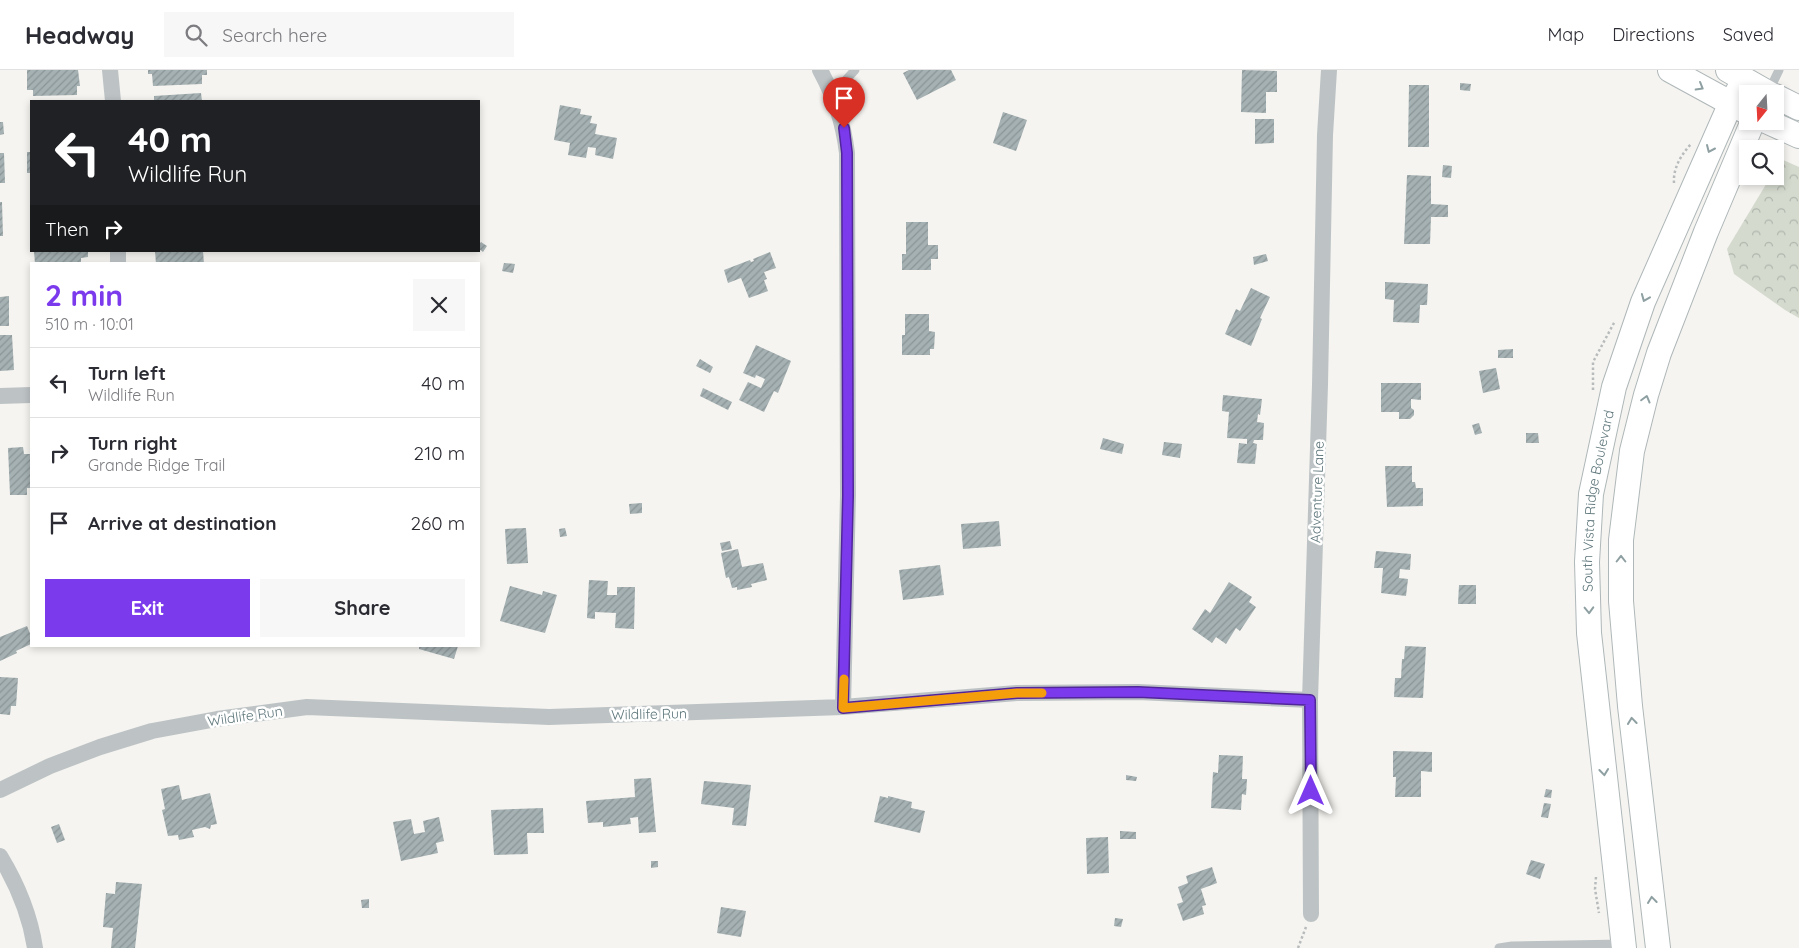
<!DOCTYPE html>
<html lang="en">
<head>
<meta charset="utf-8">
<style>
  :root { --surface:#fff; --page:#f7f7f7; --text:#2b2b33; --muted:#7c7c81; --line:#e1e1e2; --accent:#7c3aed }
  body { margin:0; font-family:Quicksand,sans-serif; background:var(--page); color:var(--text); height:100vh; display:flex; flex-direction:column; font-size:19px; white-space:nowrap }
  * { box-sizing:border-box; margin:0 }
  p { font-size:16px; color:var(--muted) }
  .icon { flex:none; width:28px; height:28px; fill:none; stroke:currentColor; stroke-width:2; stroke-linecap:round; stroke-linejoin:round }
  .map { position:relative; flex:1; overflow:hidden }
  .side { position:absolute; left:30px; top:192px; width:450px; height:385px; display:flex; flex-direction:column; background:var(--surface); border-radius:0px; box-shadow:0 2px 8px #0003 }
  .side>* { flex:none }
  .banner { position:absolute; left:30px; top:30px; width:450px; height:152px; border-radius:0px; box-shadow:0 2px 8px #0003; background:#202124; color:#fff; overflow:hidden }
  .needle { width:32px; rotate:198deg }
  .tools { position:absolute; left:1739px; top:15px; display:grid; gap:10px }
  .tools a { display:grid; place-items:center; width:45px; height:45px; border-radius:0px; background:var(--surface); box-shadow:0 2px 8px #0003; font-size:25px }
  .pin { position:absolute; display:grid; place-items:center; width:42px; height:42px; color:#fff; margin:-51px -21px; border-radius:50% 50% 50% 0; rotate:-45deg; box-shadow:0 0 5px #0007 }
  .pin .icon { rotate:45deg }
  .me { position:absolute; width:55px; margin:-28px; rotate:0deg; stroke-linejoin:round; filter:drop-shadow(0 0 4px #0008) }
  .turn { display:flex; align-items:center; gap:18px; height:105px; padding:0 15px; font-size:22px }
  .turn .icon { width:65px; height:65px; stroke-width:2.5 }
  .turn b { display:block; font-size:35px; line-height:42px }
  .then { display:flex; align-items:center; height:48px; padding:0 15px; background:#0003; gap:10px; font-size:19px }
  .round { display:grid; place-items:center; flex:none; width:52px; height:52px; border-radius:0px; background:var(--page) }
  .overview { display:flex; align-items:center; justify-content:space-between; height:85px; padding:0 15px }
  h1 { font-size:30px; font-weight:800; line-height:38px; color:var(--accent) }
  .primary-button { display:flex; gap:10px; margin-top:auto; padding:10px 15px }
  .primary-button a { flex:1; height:58px; border-radius:0px; background:var(--accent); color:#fff; font-size:20px; font-weight:800; line-height:58px; text-align:center }
  .primary-button a+a { background:var(--page); color:var(--text) }
  ul { padding:0; list-style:none }
  li { display:flex; align-items:center; gap:15px; height:70px; padding:0 15px; border-top:1px solid var(--line) }
  li div { flex:1 }
  li b { display:block; font-size:19px }
  li em { font-style:normal }
  header { display:flex; align-items:center; gap:30px; box-sizing:border-box; height:70px; padding:0 25px; background:var(--surface); border-bottom:1px solid var(--line) }
  header strong { font-size:24px }
  nav { display:flex; gap:28px; margin-inline-start:auto; font-size:18px }
  .search { width:350px; height:45px; background:var(--page); display:flex; align-items:center; gap:12px; box-sizing:border-box; padding:0 18px; border-radius:0px; color:var(--muted); font-size:19px }
  .map>svg:first-child { display:block }
  .forest { fill:url(#forest-crowns) }
  .building { fill:url(#building-hatch) }
  .lines { fill:none; stroke-linecap:round; stroke-linejoin:round }
  .secondary-casing { stroke:#afb7b9; stroke-width:26 }
  .path { stroke:#b7bbbc; stroke-width:2.5; stroke-dasharray:2.5 2.5; stroke-linecap:butt }
  .lane { stroke:#bdc3c5; stroke-width:9 }
  .street { stroke:#bdc3c5; stroke-width:16 }
  .secondary { stroke:#fff; stroke-width:24 }
  .oneway { stroke:#8fa0a3 }
  .route-casing { stroke:#51269a; stroke-width:12 }
  .route { stroke:#7c3aed; stroke-width:9 }
  .slow { stroke:#f59e0b; stroke-width:9 }
  .labels { text-anchor:middle; stroke-width:5; stroke-linejoin:round; paint-order:stroke }
  .street-label { font-size:14px; fill:#5f777c; stroke:#fff }
</style>
</head>
<body>
<header>
<strong>Headway</strong>
<div class="search"><svg class="icon" aria-label="search" viewBox="0 0 24 24"><circle cx="10" cy="10" r="6"/><path d="M15 15l6 6"/></svg>Search here</div>
<nav><a>Map</a><a>Directions</a><a>Saved</a></nav>
</header>
<div class="map">
<svg width="1799" height="878" viewBox="0 0 1799 878">
  <defs>
    <pattern id="forest-crowns" width="20" height="18" patternUnits="userSpaceOnUse" patternTransform="scale(1.25)"><rect width="20" height="18" fill="#d5dacf"/><path d="M2 6a3 3 0 1 1 6 0M12 15a3 3 0 1 1 6 0" fill="none" stroke="#b0b6ad"/></pattern>
    <pattern id="building-hatch" width="6" height="6" patternUnits="userSpaceOnUse" patternTransform="scale(1.25)"><rect width="6" height="6" fill="#a6b1b3"/><path d="M-1 1l2-2M0 6l6-6M5 7l2-2" fill="none" stroke="#8a9597"/></pattern>
  </defs>
  <rect width="100%" height="100%" fill="#f5f4f0"/>
  <path class="forest" d="M1781 89 1799 97V248L1785 240 1734 204 1727 179 1771 106H1775V100Z"/>
  <path class="building" d="M27 0H78L80 16H77V25L33 26V20H27Z
    M148 0H207V5H202V14L153 16 152 4H148Z
    M909 0H951L956 10 917 30 903 3Z
    M1242 0 1277 1V22H1266V43L1241 42Z
    M1460 13 1471 14 1470 21 1460 20Z
    M1409 15H1429V77H1408Z
    M201 23 202 31H154V26Z
    M560 35 581 39 580 44 592 46 590 53 597 54 595 64 617 68 613 89 595 85 596 78 588 77 586 88 568 85 570 73 554 70Z
    M1003 42 1027 50 1016 81 993 73Z
    M1255 49H1274V73L1255 74Z
    M0 52H3L4 64 0 65Z
    M27 82H31V103H27Z
    M0 83H4L5 113H0Z
    M1443 95 1452 96 1451 108 1442 107Z
    M1407 105 1431 106V134L1448 135V147H1431L1430 174H1404Z
    M0 132H2L3 166H0Z
    M906 152H928V175H938V189H931V200H902V184H906Z
    M481 172 487 176 483 182 479 179V175Z
    M34 181H88V187L81 188V194H35Z
    M155 181H203L204 194H156Z
    M770 182 776 198 764 202 767 209 764 210 768 221 749 228 741 208 728 213 724 200 750 190 751 192 754 191 753 189Z
    M1266 184 1268 191 1254 195 1253 187Z
    M504 193 515 194 513 203 502 201Z
    M1385 212 1428 214 1427 235H1420L1419 253 1393 252 1394 230 1385 229Z
    M1251 218 1270 227 1260 248 1262 249 1251 276 1225 264 1236 239 1240 241Z
    M9 226V256H0V227Z
    M905 244H929V261L935 262 934 279H930V285H902V265H905Z
    M0 265H12L14 300 0 301Z
    M756 275 791 291 778 323 774 321 764 342 739 330 748 312 761 318 765 309 756 305 755 308 743 303Z
    M1513 279V288H1498V280Z
    M700 289 713 297 710 303 696 296Z
    M1496 298 1500 319 1483 323 1479 301Z
    M1381 313H1421V330L1411 329V338L1414 340V345L1410 349H1399V342H1381Z
    M703 318 732 332 728 340 700 326Z
    M1223 325 1262 329 1260 345 1258 344 1257 352 1264 353 1263 370H1254L1253 373 1257 374 1255 394 1237 393 1239 373 1247 374V369L1227 368 1229 342 1222 341Z
    M1479 353 1482 363 1475 365 1472 355Z
    M1526 363H1538L1539 373H1526Z
    M1103 368 1124 374 1122 384 1100 379Z
    M1164 372 1182 374 1180 388 1162 385Z
    M23 377 24 384H30L31 390V418H27V425H10L8 378Z
    M1385 396H1412V412H1415L1416 418H1423V436L1387 437Z
    M642 433V443L630 444 629 434Z
    M999 451 1001 476 963 479 961 454Z
    M526 458 528 493 507 494 505 459Z
    M565 458 567 466 560 467 559 459Z
    M730 471 732 479 722 481 720 473Z
    M738 479 742 497 763 493 767 510 751 514 752 517 737 520V517L732 518 729 507 726 508 721 483Z
    M1376 481 1411 484 1410 500 1400 499 1399 508 1408 509 1406 526 1381 523 1383 498H1374Z
    M940 495 944 525 903 530 899 500Z
    M589 510 608 511 607 525H617V517H635L634 559 615 558 616 543 595 542V549L587 548Z
    M1229 512 1252 527 1249 532 1256 537 1240 561 1236 558 1226 574 1216 567 1212 573 1192 559 1205 539 1210 543Z
    M1459 515H1476V534H1458Z
    M510 516 542 525 543 521 557 525 545 563 500 551Z
    M27 556 31 566V574L16 581 17 583 0 591V567Z
    M419 576H458L454 589 419 579Z
    M1405 576 1426 577 1423 628 1394 627 1395 608H1401L1402 589H1404Z
    M0 607 18 608 16 636H11L10 645 0 644Z
    M1393 681 1432 682V702L1421 701V727H1395L1396 707H1393Z
    M1219 685 1243 686 1242 709H1247L1246 725 1242 724 1241 740 1211 738 1213 702 1218 703Z
    M1126 705 1137 707 1136 711 1126 710Z
    M651 708 656 762 639 763 638 747 630 748 631 754 603 757V752L588 753 586 731 635 727 634 709Z
    M704 711 751 715 746 756 732 755 734 738 701 734Z
    M179 715 182 730 210 723 217 754 211 755 210 759 205 757 192 760 194 767 179 770 178 765 168 766 162 740 165 739 161 719Z
    M1546 719 1552 720 1551 728 1544 727Z
    M880 726 888 728V726L912 732 911 738 925 741 920 763 874 752Z
    M1544 733 1551 734 1548 748 1541 747Z
    M543 738 544 763H527L528 784 494 785 491 740Z
    M439 747 444 771 436 773 438 783 401 791 393 752 411 749 414 764 425 762 423 751Z
    M59 754 65 770 57 773 51 757Z
    M1120 761 1136 762V769H1120Z
    M1108 767 1109 803 1087 804 1086 768Z
    M1531 790 1545 794 1540 809 1526 804Z
    M651 791H658V797L651 798Z
    M1212 797 1217 813 1201 819 1206 835 1202 836 1204 844 1183 851 1177 834 1183 832 1178 817 1188 813 1186 806Z
    M116 812 142 814 135 878H111L113 858 103 857 106 823 115 824Z
    M369 829V838H362L361 830Z
    M721 837 746 841 741 867 717 863Z
    M1115 848 1123 849 1121 857 1114 856Z"/>
  <g class="lines">
    <defs>
      <g id="secondary">
        <path d="M1670 0 1745 41"/>
        <path d="M1728 0 1770 24"/>
        <path d="M1775 26 1799 38"/>
        <path d="M1766 51 1799 66"/>
        <path id="s1" d="M1624 878 1589 563 1587 492 1591 424 1614 317 1643 232 1730 35 1744 10"/>
        <path d="M1658 878 1630 636 1621 531V470L1632 381 1646 325 1659 283 1706 162 1753 51"/>
      </g>
    </defs>
    <use href="#secondary" class="secondary-casing"/>
    <path class="path" d="M1674 113C1673 98 1681 85 1691 74
      M1593 320V292L1615 251
      M1596 807 1595 819 1599 843
      M1298 878 1306 857"/>
    <path class="lane" d="M1768 23 1779 0
      M836 32 843 13 855 0
      M1499 878 1512 876 1623 874"/>
    <path class="street" d="M110 0 113 31
      M820 0C835 28 843 51 847 83L848 425 843 637
      M118 194V181
      M0 326 31 325
      M0 720 50 696 100 677 152 661 217 649 307 637 549 647 843 637 1017 623 1138 622 1310 630
      M0 786C17 814 30 845 35 878
      M1311 844 1310 630 1320 315 1325 65 1329 0"/>
    <use href="#secondary" class="secondary"/>
  </g>
  <defs><path id="oneway-chevron" d="M-2-3.5L2.5 0L-2 3.5" fill="none" stroke-width="1.6" stroke-linecap="round" stroke-linejoin="round" transform="scale(1.25)"/></defs>
  <g class="oneway">
    <use href="#oneway-chevron" transform="translate(1700 17) rotate(30)"/>
    <use href="#oneway-chevron" transform="translate(1710 79) rotate(114)"/>
    <use href="#oneway-chevron" transform="translate(1645 228) rotate(112)"/>
    <use href="#oneway-chevron" transform="translate(1646 329) rotate(-75)"/>
    <use href="#oneway-chevron" transform="translate(1621 489) rotate(-90)"/>
    <use href="#oneway-chevron" transform="translate(1589 540) rotate(88)"/>
    <use href="#oneway-chevron" transform="translate(1632 651) rotate(-96)"/>
    <use href="#oneway-chevron" transform="translate(1604 702) rotate(84)"/>
    <use href="#oneway-chevron" transform="translate(1652 830) rotate(-97)"/>
  </g>
  <g class="lines">
    <defs>
      <path id="route" d="M844 58 847 83 848 426 843 638 1017 623 1138 622 1310 630 1311 721"/>
    </defs>
    <use href="#route" class="route-casing"/>
    <use href="#route" class="route"/>
    <path class="slow" d="M844 609 843 638 1017 623H1042"/>
  </g>
  <g class="labels">
    <g class="street-label">
      <text transform="translate(1317 422) rotate(-88)" y="5">Adventure Lane</text>
      <text dy="5" stroke="none"><textPath href="#s1" startOffset="450">South Vista Ridge Boulevard</textPath></text>
      <text transform="translate(649 644) rotate(-1)" y="5">Wildlife Run</text>
      <text transform="translate(245 646) rotate(-8)" y="5">Wildlife Run</text>
    </g>
  </g>
</svg>
<div class="tools">
<a><svg class="needle" viewBox="-14 -14 28 28"><path d="M0-13l5 13h-10z" fill="#e53935"/><path d="M0 13l5-13h-10z" fill="#7c7c81"/></svg></a>
<a><svg class="icon" aria-label="search" viewBox="0 0 24 24"><circle cx="10" cy="10" r="6"/><path d="M15 15l6 6"/></svg></a>
</div>
<div class="pin" style="left:844px;top:58px;background:#d93025"><svg class="icon" aria-label="arrive" viewBox="0 0 24 24"><path d="M6 21V4h12l-3 4 3 4H6"/></svg></div>
<svg class="me" style="left:1311px;top:721px" viewBox="-20 -20 40 40"><path d="M0-17L14 15 0 8-14 15z" fill="#7c3aed" stroke="#fff" stroke-width="4"/></svg>
<div class="banner">
<div class="turn"><svg class="icon" aria-label="left" viewBox="0 0 24 24"><path d="M17 20v-9H6M10 6l-5 5 5 5"/></svg><div><b>40 m</b>Wildlife Run</div></div>
<div class="then">Then<svg class="icon" aria-label="right" viewBox="0 0 24 24"><path d="M7 20v-9h11M14 6l5 5-5 5"/></svg></div>
</div>
<section class="side">
<div class="overview"><div><h1>2 min</h1><p>510 m · 10:01</p></div><a class="round"><svg class="icon" aria-label="close" viewBox="0 0 24 24"><path d="M6 6l12 12M18 6L6 18"/></svg></a></div>
<ul>
<li><svg class="icon" aria-label="left" viewBox="0 0 24 24"><path d="M17 20v-9H6M10 6l-5 5 5 5"/></svg><div><b>Turn left</b><p>Wildlife Run</p></div><em>40 m</em></li>
<li><svg class="icon" aria-label="right" viewBox="0 0 24 24"><path d="M7 20v-9h11M14 6l5 5-5 5"/></svg><div><b>Turn right</b><p>Grande Ridge Trail</p></div><em>210 m</em></li>
<li><svg class="icon" aria-label="arrive" viewBox="0 0 24 24"><path d="M6 21V4h12l-3 4 3 4H6"/></svg><div><b>Arrive at destination</b></div><em>260 m</em></li>
</ul>
<div class="primary-button"><a>Exit</a><a>Share</a></div>
</section>
</div>
</body>
</html>
